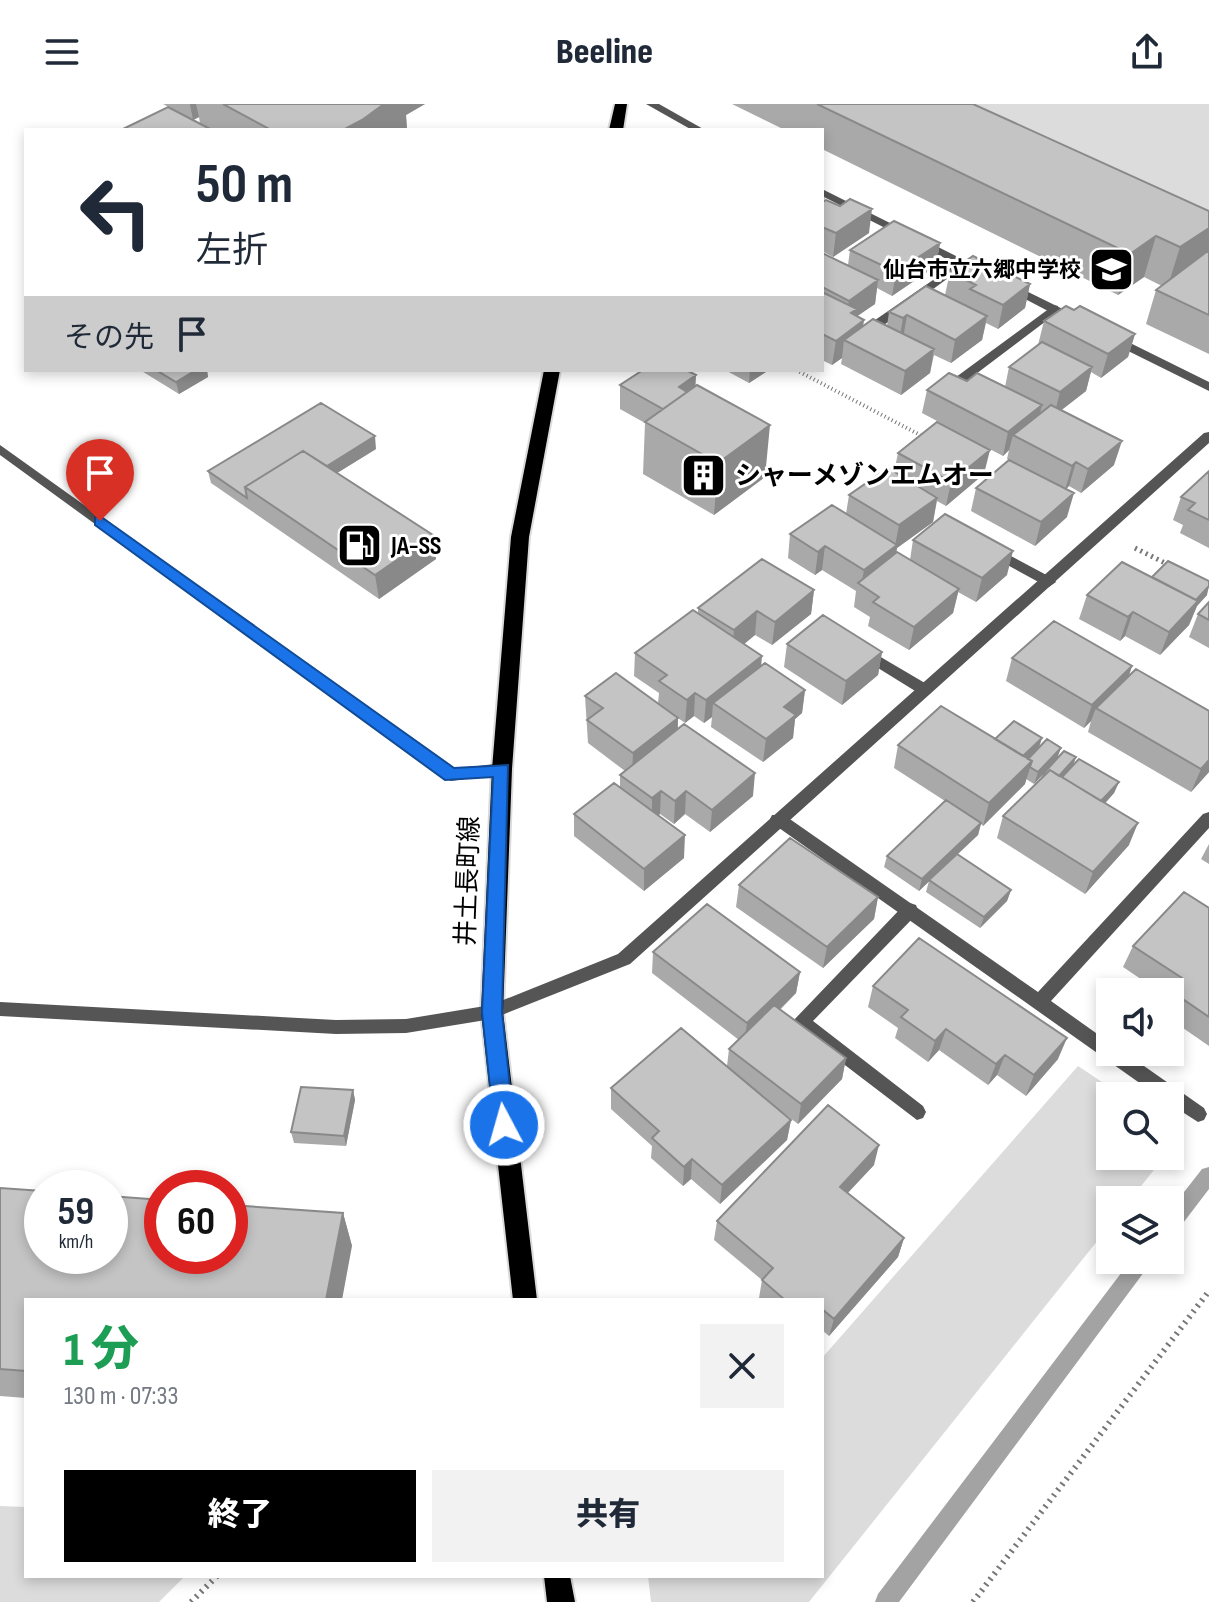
<!DOCTYPE html>
<html lang="ja">
<head>
<meta charset="utf-8">
<style>
  :root { --surface:#fff; --page:#f2f2f3; --text:#1f2937; --muted:#747a83; --accent:#000 }
  body { margin:0; font-family:"Sofia Sans Condensed","Noto Sans JP",sans-serif; background:var(--page); color:var(--text); height:100vh; display:flex; flex-direction:column; font-size:30px; white-space:nowrap }
  * { box-sizing:border-box; margin:0 }
  p { font-size:26px; color:var(--muted) }
  .icon { flex:none; width:44px; height:44px; fill:none; stroke:currentColor; stroke-width:2; stroke-linecap:round; stroke-linejoin:round }
  .map { position:relative; flex:1; overflow:hidden }
  .drawer { position:absolute; left:24px; top:1194px; width:800px; height:280px; display:flex; flex-direction:column; background:var(--surface); border-radius:0px; box-shadow:0 4px 12px #0003 }
  .drawer>* { flex:none }
  .top-card { position:absolute; left:24px; top:24px; width:800px; height:244px; border-radius:0px; box-shadow:0 4px 12px #0003; background:#fff; color:var(--text); overflow:hidden }
  .tools { position:absolute; left:1096px; top:874px; display:grid; gap:16px }
  .tools a { display:grid; place-items:center; width:88px; height:88px; border-radius:0px; background:var(--surface); box-shadow:0 4px 12px #0003; font-size:40px }
  .speed { position:absolute; left:24px; top:1066px; display:flex; gap:16px; font-size:40px; font-weight:700; text-align:center }
  .speed>* { display:grid; place-content:center; width:104px; height:104px; border-radius:50%; background:var(--surface); box-shadow:0 4px 12px #0003; line-height:1 }
  .speed small { font-size:20px; font-weight:400 }
  .speed .limit { border:12px solid #d22; background:#fff; color:#111 }
  .pin { position:absolute; display:grid; place-items:center; width:68px; height:68px; color:#fff; margin:-82px -34px; border-radius:50% 50% 50% 0; rotate:-45deg; box-shadow:0 0 8px #0007 }
  .pin .icon { rotate:45deg }
  .me { position:absolute; width:88px; margin:-44px; rotate:354deg; stroke-linejoin:round; filter:drop-shadow(0 0 6px #0008) }
  .turn { display:flex; align-items:center; gap:28px; height:168px; padding:0 40px; font-size:36px }
  .turn .icon { width:104px; height:104px; stroke-width:2.5 }
  .turn b { display:block; font-size:56px; line-height:68px }
  .then { display:flex; align-items:center; height:76px; padding:0 40px; background:#0003; gap:16px; font-size:30px }
  .round { display:grid; place-items:center; flex:none; width:84px; height:84px; border-radius:0px; background:var(--page) }
  .overview { display:flex; align-items:center; justify-content:space-between; height:136px; padding:0 40px }
  h1 { font-size:48px; font-weight:800; line-height:60px; color:#1e9e55 }
  .cta { display:flex; gap:16px; margin-top:auto; padding:16px 40px }
  .cta a { flex:1; height:92px; border-radius:0px; background:var(--accent); color:#fff; font-size:32px; font-weight:800; line-height:92px; text-align:center }
  .cta a+a { background:var(--page); color:var(--text) }
  header { display:flex; justify-content:space-between; align-items:center; height:104px; padding:0 40px; background:var(--surface); font-size:36px; font-weight:800 }
  .map>svg:first-child { display:block }
  .green { fill:#dcdcdc }
  .lines { fill:none; stroke-linecap:round; stroke-linejoin:round }
  .stream { fill:#a3a3a3; fill-rule:evenodd }
  .primary-casing { stroke:#dbdbdb; stroke-width:4 }
  .path-far2 { stroke:#777; stroke-width:4; stroke-dasharray:1 3; stroke-linecap:butt }
  .path-far1 { stroke:#777; stroke-width:5; stroke-dasharray:2 4; stroke-linecap:butt }
  .path { stroke:#777; stroke-width:6; stroke-dasharray:2 5; stroke-linecap:butt }
  .service { fill:#555; fill-rule:evenodd }
  .minor { fill:#555; fill-rule:evenodd }
  .tertiary { fill:#555; fill-rule:evenodd }
  .primary { fill:#000; fill-rule:evenodd }
  .wall { fill:#a9a9a9 }
  .shaded-wall { fill:#898989 }
  .building { fill:#c4c4c4; stroke:#898989; stroke-width:2 }
  .route { fill:#1a73e8; stroke:#114b97; stroke-width:2 }
  .labels { text-anchor:middle; stroke-width:6; stroke-linejoin:round; paint-order:stroke }
  .far-poi-label { font-size:22px; font-weight:bold; fill:#000; stroke:#fff; text-anchor:end }
  .poi-label { font-size:26px; font-weight:bold; fill:#000; stroke:#fff; text-anchor:start }
  .street-label { font-size:26px; fill:#000; stroke:#fff }
</style>
</head>
<body>
<header><svg class="icon" aria-label="menu" viewBox="0 0 24 24"><path d="M4 6h16M4 12h16M4 18h16"/></svg>Beeline<svg class="icon" aria-label="share" viewBox="0 0 24 24"><path d="M12 15V3M7 8l5-5 5 5M5 13v7h14v-7"/></svg></header>
<div class="map">
<svg width="1209" height="1498" viewBox="0 0 1209 1498">
  <rect width="100%" height="100%" fill="#fff"/>
  <path class="green" d="M953 0H1209V109Z
    M1078 962 1123 992H1110V1052H1165L1130 1096H1110V1121L809 1498H651L648 1472H822V1254Z
    M0 1402 26 1403V1472H185L159 1498H0Z"/>
  <g class="lines">
    <path class="stream" d="M1209 1063V1085L1177 1127 1170 1130V1106L1202 1065Z
      M1131 1156H1153L899 1498H875L878 1490Z"/>
    <defs>
      <path id="primary" d="M615 0H627L623 26H609Z
        M544 266H560L529 433 512 665 503 908 537 1196H513L481 908 492 665 511 433Z
        M544 1472H570L575 1498H547Z"/>
    </defs>
    <use href="#primary" class="primary-casing"/>
    <path class="path-far2" d="M796 266 924 333"/>
    <path class="path-far1" d="M1135 444 1169 461"/>
    <path class="path" d="M191 1498 217 1472
      M973 1498 1209 1187"/>
    <path class="service" d="M962 156 968 159 966 161 873 229H865V223Z
      M1054 201 1058 202V208L960 282H952V276Z
      M994 443 1054 475 1056 478 1049 483 1044 481 989 451 987 448Z
      M862 542 930 582 932 586 930 590H920L857 551 855 547Z
      M910 799 916 801 918 806 916 811 813 917 923 1002 926 1008 923 1014 917 1016 795 923 792 918 904 801Z"/>
    <path class="minor" d="M646 0H659L705 26H692Z
      M822 85 986 167 988 169 978 171 822 92Z
      M1010 179 1079 213 1081 216 1075 220 1071 219 1006 185V181Z
      M1114 231 1209 278V287L1110 238V232Z
      M0 341 454 665 502 659 507 661 510 665 507 669 451 677 446 675 0 351Z
      M1209 708V724L1051 897 1110 939V948H1124L1204 1004 1207 1010 1204 1016 1198 1018 1170 1000V992H1158L772 719 770 715 772 711H784L1038 888 1203 710Z"/>
    <path class="tertiary" d="M1209 328V339L630 860 492 915 406 929 336 930 0 912V898L336 916 406 915 491 901 618 850 1204 329Z"/>
    <use href="#primary" class="primary"/>
  </g>
  <path class="wall" d="M163 0H425L406 11 407 26H121L200 20 199 13 193 16Z
    M732 0H973L1209 107V250L1146 220 1156 186 1162 182 1144 173 1118 191 822 45V26H785Z
    M822 92 825 93 824 97 869 129 833 153 822 147Z
    M940 139 936 162 892 192 877 184 875 200 857 212 864 222H887L889 208 945 191 950 168 1030 180 1025 204 998 225 986 219 982 236 951 259 934 251 930 269 901 291 841 260 842 254 832 261 822 256V149L848 161 850 146Z
    M1044 217 1135 230 1128 253 1101 274 1091 268 1086 287 1061 306 1114 361 1081 389 1069 382 1066 385 1067 413 1035 442 971 407 976 384 1018 361 1007 355 1009 346 1003 352 922 309 927 286 967 277 1005 283 1009 263 1038 241Z
    M140 266H207L208 273 179 290Z
    M725 266H769L749 279Z
    M620 281 695 282 765 373 714 411 643 370 645 319 620 305Z
    M376 345 337 369 433 431 436 455 379 495 211 379 208 367Z
    M898 349 984 370 946 402 937 397 933 418 897 444 896 449 910 456 913 436 1007 471 976 498 958 488 953 509 909 546 868 522 870 513 854 503 856 487 822 466 815 471 788 454 790 430 846 410 849 391 894 368Z
    M1209 367V444L1180 429 1183 421 1173 416 1181 393Z
    M1152 473 1207 491 1197 502 1189 521 1160 551 1125 532 1120 537 1079 515 1087 491Z
    M814 486 811 510 772 541 755 531 744 540 761 562 805 586 802 609 795 615 793 634 763 658 711 623 712 613 704 619 694 612 685 619 678 614V625L753 692 710 728 685 710 674 720 660 710 658 711 684 754 644 787 574 732V710L620 683V671L625 667 588 639 585 592 658 599 659 589 634 572 635 549 698 509V504Z
    M1209 498V544L1189 533 1198 510Z
    M787 540 882 548 878 571 842 601 784 563Z
    M1012 554 1132 562 1129 572 1209 607V668L1191 688 1088 628 1091 617 1084 624 1006 577Z
    M1042 634 1039 643 1058 653H1076L1073 661 1119 678 1114 689 1105 699 1129 741 1085 790 997 734 1003 712 1041 674 1042 672 1034 680 1026 675 1025 680 983 722 981 720 978 731 957 750 1011 786 1007 797 980 824 926 788 929 777 919 787 884 763 887 752 945 697 894 664 898 641Z
    M1209 740V760L1201 755Z
    M739 781 878 793 874 815 823 864 736 803Z
    M1209 804V942L1170 915V888H1160L1123 863 1133 842Z
    M653 848 800 868 796 889 780 906 846 954 842 975 798 1020 777 1004 791 1016 787 1036 720 1100 691 1075 683 1082 651 1054 652 1042 611 1005V984L727 962 729 945 739 936 652 869Z
    M873 882 1058 955 1026 992 997 971 988 981 939 946 928 958 895 934 898 924 868 903Z
    M353 986 355 996 346 1042 294 1039 291 1028Z
    M874 1061 848 1089 904 1134 898 1153 829 1232 822 1226V1196H761L759 1194 762 1176 714 1136 717 1117Z
    M0 1084 343 1109 352 1142 26 1196V1294L0 1292Z"/>
  <path class="shaded-wall" d="M190 0H196L199 13 193 16Z
    M384 0H425L406 11 407 26H343Z
    M872 105 869 129 833 153 836 129Z
    M1209 124V156L1167 185 1180 143Z
    M1156 132 1144 173 1118 191 1130 150Z
    M940 139 936 162 892 192 896 168Z
    M878 176 875 200 856 213 864 216 861 240 844 236 842 254 832 261 836 237 845 220 849 197Z
    M1030 180 1025 204 998 225 1003 201Z
    M907 211 903 235 899 238 903 214Z
    M987 212 982 236 951 259 955 236Z
    M1135 230 1128 253 1101 274 1108 250Z
    M934 245 930 269 901 291 905 267Z
    M1092 263 1086 287 1054 312 1060 288Z
    M196 266H207L208 273 179 290 176 278Z
    M750 266H769L749 279Z
    M696 271 695 295 679 283Z
    M1042 301 1036 325 1013 331 1009 346 1003 352 1008 328Z
    M770 321 765 373 714 411 718 359Z
    M375 332 376 345 321 379 319 367Z
    M1122 337 1114 361 1081 389 1088 365Z
    M990 346 984 370 946 402 951 378Z
    M1076 358 1069 382 1065 386 1072 362Z
    M1074 389 1067 413 1035 442 1041 418Z
    M937 394 933 418 897 444 893 465 861 482 864 466 895 442 899 421Z
    M433 431 436 455 379 495 375 471Z
    M825 442 822 466 815 471 818 448Z
    M1013 447 1007 471 976 498 982 474Z
    M1209 482 1207 491 1197 502 1189 521 1160 551 1169 528 1188 504Z
    M959 485 953 509 909 546 914 523Z
    M814 486 811 510 772 541 775 518Z
    M757 507 755 531 732 550 734 526Z
    M1133 508 1125 532 1120 537 1128 513Z
    M882 548 878 571 842 601 846 577Z
    M762 552 760 575 713 599 712 613 704 619 706 596Z
    M1132 562 1124 585 1096 604 1091 617 1084 624 1092 601Z
    M805 586 802 609 795 615 793 634 763 658 766 635 784 603Z
    M695 589 694 612 685 619 687 596Z
    M678 614 677 637 632 672 633 649Z
    M1042 634 1038 646 1014 669 1018 658Z
    M1061 644 1057 655 1034 680 1038 668Z
    M1076 653 1072 665 1059 679 1055 677Z
    M1209 656V668L1191 688 1201 665Z
    M1032 657 1025 680 983 722 989 699Z
    M755 669 753 692 710 728 712 706Z
    M1119 678 1114 689 1093 713 1097 701Z
    M661 687 660 710 652 717V694Z
    M686 687 685 710 674 720 675 697Z
    M981 719 978 731 919 787 922 775Z
    M1138 719 1129 741 1085 790 1093 768Z
    M685 731 684 754 644 787V765Z
    M1011 786 1007 797 980 824 984 813Z
    M878 793 874 815 823 864 827 843Z
    M800 868 796 889 744 940 747 919Z
    M946 925 939 946 928 958 935 937Z
    M1067 934 1058 955 1026 992 1034 971Z
    M1005 951 997 971 988 981 996 960Z
    M846 954 842 975 798 1020 801 1000Z
    M353 986 355 996 346 1042 344 1032Z
    M791 1016 787 1036 720 1100 722 1081Z
    M879 1041 874 1061 835 1102 840 1083Z
    M692 1055 691 1075 683 1082 684 1063Z
    M343 1109 352 1142 342 1196H326Z
    M904 1134 898 1153 829 1232 834 1215Z"/>
  <path class="building" d="M223 0H384L362 16 343 26H271Z
    M817 0H973L1209 107V124L1180 143 1156 132 1130 150Z
    M168 3 212 26H121Z
    M850 95 872 105 836 129 822 123V98L826 96 840 102Z
    M894 117 940 139 896 168 850 146Z
    M1209 146V211L1156 186Z
    M822 149 878 176 849 197 822 183Z
    M973 152 1030 180 1003 201 970 185 976 181 950 168Z
    M926 182 987 212 955 236 907 211 903 214 889 208Z
    M822 188 857 205 851 209 864 216 836 237 822 230Z
    M1066 202 1074 206 1080 202 1135 230 1108 250 1044 217Z
    M873 215 934 245 905 267 844 236Z
    M1042 238 1092 263 1060 288 1009 263Z
    M156 266H196L176 278Z
    M643 266H686L696 271 679 283 687 288 663 305 620 281Z
    M949 269 967 277 977 269 1042 301 1008 328 927 286Z
    M697 281 770 321 718 359 645 318Z
    M321 299 375 332 327 362 303 347 245 383 247 394 208 367Z
    M1051 301 1122 337 1088 365 1076 358 1072 362 1013 331Z
    M937 318 990 346 951 378 898 349Z
    M303 347 433 431 375 471 245 383Z
    M1009 356 1074 389 1041 418 976 384Z
    M888 364 937 394 899 421 849 391Z
    M1209 367V416L1188 406 1195 399 1181 393Z
    M832 401 897 441 864 466 825 442 818 448 790 430Z
    M945 410 1013 447 982 474 913 436Z
    M897 448 959 485 914 523 873 498 879 493 858 479Z
    M762 455 814 486 775 518 757 507 734 526 698 504Z
    M1168 457 1209 477V482L1196 496 1152 473Z
    M1122 458 1198 497 1169 528 1133 508 1128 513 1087 491Z
    M1209 498V516L1198 510Z
    M693 506 762 552 706 596 695 589 687 596 659 577 667 571 635 549Z
    M823 511 882 548 846 577 787 540Z
    M1054 517 1132 562 1092 601 1012 554Z
    M765 559 805 586 784 603 796 611 766 635 713 599Z
    M1136 565 1209 607V656L1201 665 1096 604Z
    M616 569 678 614 633 649 587 616 603 604 585 592Z
    M941 602 1032 657 989 699 898 641Z
    M1014 617 1042 634 1023 652 995 635Z
    M684 620 755 669 712 706 686 687 675 697 661 687 652 694 620 671Z
    M1047 635 1061 644 1038 668 1030 663 1032 657 1028 655Z
    M1064 647 1076 653 1059 672 1050 666 1045 671 1043 670Z
    M1079 655 1119 678 1101 697 1062 673Z
    M1050 666 1138 719 1093 768 1003 712Z
    M614 679 685 731 644 765 574 710Z
    M946 696 981 719 922 775 887 752Z
    M790 734 878 793 827 843 739 781Z
    M957 750 1011 786 984 813 929 776Z
    M1184 788 1209 804V913L1171 887 1182 874 1133 842Z
    M707 800 800 868 747 919 653 848Z
    M919 834 1067 934 1034 971 1005 951 996 960 946 925 935 937 901 913 908 906 873 882Z
    M774 901 846 954 801 1000 729 945Z
    M681 924 791 1016 722 1081 692 1055 684 1063 652 1034 659 1027 611 984Z
    M301 983 353 986 344 1032 291 1028Z
    M828 1001 879 1041 840 1083 904 1134 834 1215 822 1205V1196H785L762 1176 773 1164 717 1117Z
    M0 1084 42 1087V1152H110V1092L162 1096V1152H230V1101L343 1109 326 1196H26V1267L0 1265Z"/>
  <path class="route" d="M100 412 454 664 508 661 502 908 514 1021 511 1027H497L494 1021 482 908 493 673 445 676 95 421V413Z"/>
  <defs>
    <symbol id="school-square" viewBox="-11 -11 22 22"><rect x="-9" y="-9" width="18" height="18" rx="4" fill="#000" stroke="#fff"/><path d="M0-5L7-2L0 1L-7-2ZM-4 1L0 2.5L4 1V4Q0 6-4 4Z" fill="#fff"/></symbol>
    <symbol id="building-square" viewBox="-11 -11 22 22"><rect x="-9" y="-9" width="18" height="18" rx="4" fill="#000" stroke="#fff"/><path d="M-4-6H4V6H1V3H-1V6H-4ZM-2.5-4.3h1.7v1.8h-1.7ZM.8-4.3h1.7v1.8H.8ZM-2.5-1h1.7V.8h-1.7ZM.8-1h1.7V.8H.8Z" fill="#fff"/></symbol>
    <symbol id="fuel-square" viewBox="-11 -11 22 22"><rect x="-9" y="-9" width="18" height="18" rx="4" fill="#000" stroke="#fff"/><path d="M-5.5-6h7V0h2V4h1.3V-2.5L3-4.5l.8-.8L6-3V5H2.5V1h-1V6h-7ZM-4.2-4.7v3.2H.2V-4.7Z" fill="#fff"/></symbol>
  </defs>
  <g fill-rule="evenodd">
    <use href="#school-square" x="1086" y="140" width="51" height="51"/>
    <use href="#building-square" x="678" y="346" width="51" height="51"/>
    <use href="#fuel-square" x="334" y="416" width="51" height="51"/>
  </g>
  <g class="labels">
    <g class="far-poi-label">
      <text x="1081" y="173">仙台市立六郷中学校</text>
    </g>
    <g class="poi-label">
      <text x="735" y="380">シャーメゾンエムオー</text>
      <text x="391" y="450">JA-SS</text>
    </g>
    <g class="street-label">
      <text transform="translate(467 777) rotate(-88)" y="9">井土長町線</text>
    </g>
  </g>
</svg>
<div class="tools">
<a><svg class="icon" aria-label="sound" viewBox="0 0 24 24"><path d="M4 9h4l5-4v14l-5-4H4zM17 9q2 3 0 6"/></svg></a>
<a><svg class="icon" aria-label="search" viewBox="0 0 24 24"><circle cx="10" cy="10" r="6"/><path d="M15 15l6 6"/></svg></a>
<a><svg class="icon" aria-label="layers" viewBox="0 0 24 24"><path d="M12 4l9 5-9 5-9-5zM3 14l9 5 9-5"/></svg></a>
</div>
<div class="speed"><div>59<small>km/h</small></div><div class="limit">60</div></div>
<div class="pin" style="left:100px;top:417px;background:#d93025"><svg class="icon" aria-label="arrive" viewBox="0 0 24 24"><path d="M6 21V4h12l-3 4 3 4H6"/></svg></div>
<svg class="me" style="left:504px;top:1021px" viewBox="-20 -20 40 40"><circle r="17" fill="#1a73e8" stroke="#fff" stroke-width="3"/><path d="M0-11L8 9 0 5-8 9z" fill="#fff"/></svg>
<div class="top-card">
<div class="turn"><svg class="icon" aria-label="left" viewBox="0 0 24 24"><path d="M17 20v-9H6M10 6l-5 5 5 5"/></svg><div><b>50 m</b>左折</div></div>
<div class="then">その先<svg class="icon" aria-label="arrive" viewBox="0 0 24 24"><path d="M6 21V4h12l-3 4 3 4H6"/></svg></div>
</div>
<section class="drawer">
<div class="overview"><div><h1>1 分</h1><p>130 m · 07:33</p></div><a class="round"><svg class="icon" aria-label="close" viewBox="0 0 24 24"><path d="M6 6l12 12M18 6L6 18"/></svg></a></div>
<div class="cta"><a>終了</a><a>共有</a></div>
</section>
</div>
</body>
</html>
